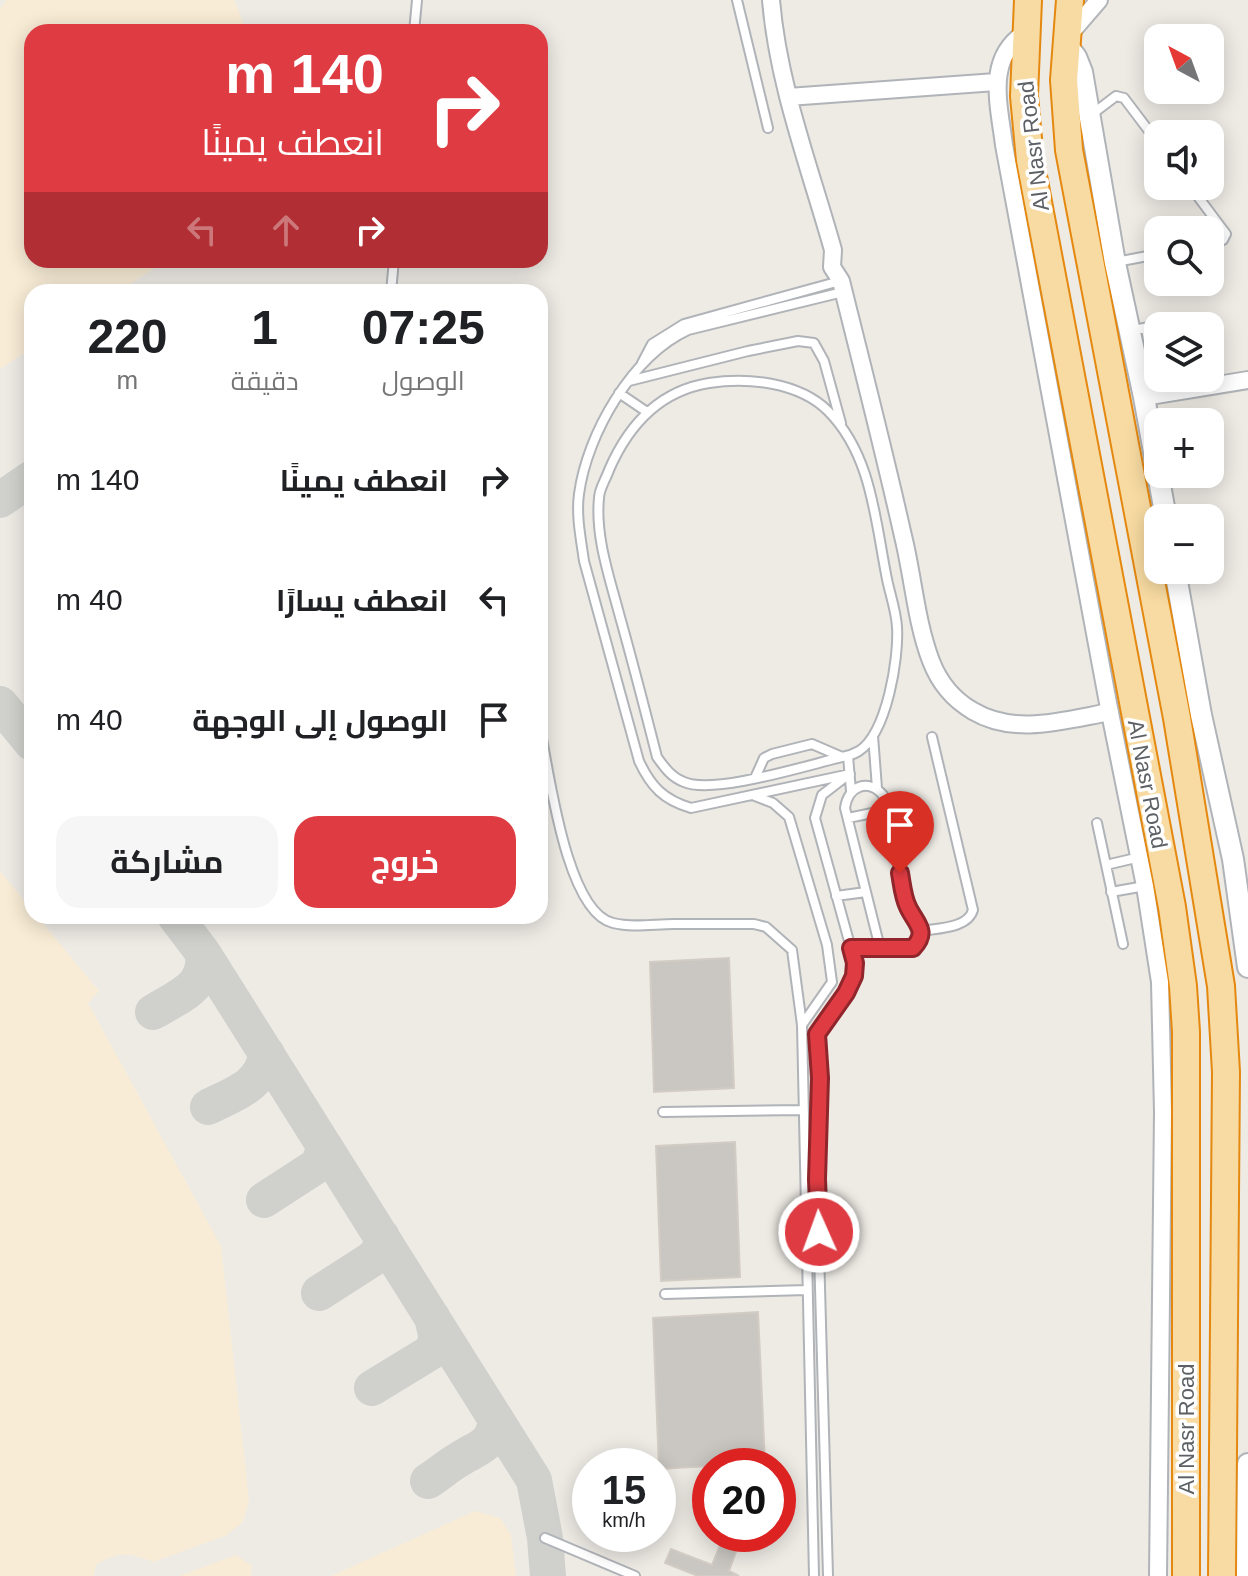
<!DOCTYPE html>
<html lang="ar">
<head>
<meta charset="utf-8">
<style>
  :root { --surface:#fff; --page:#f6f6f6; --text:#202124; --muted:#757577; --accent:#de3b42 }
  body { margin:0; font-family:Arial,Cairo,sans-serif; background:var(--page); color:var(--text); direction:rtl; height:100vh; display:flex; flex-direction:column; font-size:30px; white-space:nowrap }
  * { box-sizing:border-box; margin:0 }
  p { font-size:26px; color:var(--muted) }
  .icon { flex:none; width:44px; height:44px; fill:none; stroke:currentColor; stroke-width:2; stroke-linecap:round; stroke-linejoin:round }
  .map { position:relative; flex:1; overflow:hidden; direction:ltr }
  .drawer { position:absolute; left:24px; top:284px; width:524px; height:640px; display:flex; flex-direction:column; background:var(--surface); border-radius:24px; box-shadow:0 4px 20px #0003; direction:rtl }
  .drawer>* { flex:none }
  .banner { position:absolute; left:24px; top:24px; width:524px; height:244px; border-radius:24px; box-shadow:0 4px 20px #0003; direction:rtl; background:#de3b42; color:#fff; overflow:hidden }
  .needle { width:52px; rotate:319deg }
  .tools { position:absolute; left:1144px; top:24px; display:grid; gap:16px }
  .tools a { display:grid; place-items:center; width:80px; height:80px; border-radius:16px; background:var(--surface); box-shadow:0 4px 20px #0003; font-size:40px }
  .speed { position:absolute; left:572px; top:1448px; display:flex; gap:16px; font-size:40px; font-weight:700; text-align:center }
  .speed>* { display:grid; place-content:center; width:104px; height:104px; border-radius:50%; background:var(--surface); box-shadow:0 4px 20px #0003; line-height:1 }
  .speed small { font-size:20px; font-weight:400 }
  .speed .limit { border:12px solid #d22; background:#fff; color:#111 }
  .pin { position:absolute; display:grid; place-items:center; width:68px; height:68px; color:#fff; margin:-82px -34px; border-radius:50% 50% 50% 0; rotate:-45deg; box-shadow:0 0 8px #0007 }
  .pin .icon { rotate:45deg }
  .me { position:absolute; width:88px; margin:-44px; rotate:358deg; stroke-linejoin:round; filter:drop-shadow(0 0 6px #0008) }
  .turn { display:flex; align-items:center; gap:28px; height:168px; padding:0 32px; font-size:36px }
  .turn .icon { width:104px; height:104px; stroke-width:2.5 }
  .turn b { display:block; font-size:56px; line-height:68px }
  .lanes { display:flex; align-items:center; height:76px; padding:0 32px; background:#0003; justify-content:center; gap:40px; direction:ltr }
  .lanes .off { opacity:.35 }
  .eta { display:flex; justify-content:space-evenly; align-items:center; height:136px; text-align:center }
  .eta b { font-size:48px; font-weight:700; line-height:56px }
  .action { display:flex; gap:16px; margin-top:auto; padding:16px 32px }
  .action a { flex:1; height:92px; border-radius:24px; background:var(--accent); color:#fff; font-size:32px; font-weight:700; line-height:92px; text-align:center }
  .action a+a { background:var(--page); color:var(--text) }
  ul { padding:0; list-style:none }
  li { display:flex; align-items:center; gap:24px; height:120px; padding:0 32px }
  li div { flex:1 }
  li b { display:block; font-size:30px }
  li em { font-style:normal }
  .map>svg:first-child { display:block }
  .sand { fill:#f8ecd6 }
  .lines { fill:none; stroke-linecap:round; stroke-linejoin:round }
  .taxiway { stroke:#d0d0cd; stroke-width:36 }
  .building { fill:#cac6c2; stroke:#d3ccc4; stroke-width:2 }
  .service-casing { stroke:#b0b3b7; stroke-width:12 }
  .minor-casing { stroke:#b0b3b7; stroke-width:20 }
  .tertiary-casing { stroke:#b0b3b7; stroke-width:24 }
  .trunk-casing { stroke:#e5880f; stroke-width:30 }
  .service { stroke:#fff; stroke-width:8 }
  .minor { stroke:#fff; stroke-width:16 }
  .tertiary { stroke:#fff; stroke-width:20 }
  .trunk { stroke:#f8dba2; stroke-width:26 }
  .route-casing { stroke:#90262b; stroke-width:20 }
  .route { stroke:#de3b42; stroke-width:14 }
  .labels { text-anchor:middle; stroke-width:7; stroke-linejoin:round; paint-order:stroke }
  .street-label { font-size:22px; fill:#5d6165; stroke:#fff }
</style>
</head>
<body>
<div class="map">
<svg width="1248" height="1576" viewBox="0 0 1248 1576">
  <rect width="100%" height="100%" fill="#eeebe5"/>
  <path class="sand" d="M6 0H234L247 32H32V260H167L118 292H32V348L0 369V9Z
    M0 871 32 910V916H37L99 991 88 1003 221 1246 249 1500 243 1522 225 1536 153 1562C130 1553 118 1551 96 1565L94 1576H0Z
    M475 1511 500 1518 511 1535 516 1576H331Z
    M236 1555 252 1566 251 1576H179Z"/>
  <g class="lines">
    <path class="taxiway" d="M0 500 32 478
      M0 704 32 743
      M175 916 203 953 534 1480 545 1538 548 1576
      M153 1012C179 996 207 988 203 953
      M208 1107C236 1093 260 1087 267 1054
      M264 1200 318 1165 325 1147
      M319 1293 372 1259 380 1250 382 1237
      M372 1388 431 1352 437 1339 432 1317
      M428 1481C439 1474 449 1465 460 1459 480 1446 493 1446 496 1419"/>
  </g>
  <path class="building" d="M729 958 734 1088 654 1092 650 962Z
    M735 1142 740 1277 661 1281 656 1146Z
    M758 1312 765 1463 659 1469 653 1318Z
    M722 1540 738 1546 729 1571 739 1576H698L665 1563 671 1549 712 1565Z"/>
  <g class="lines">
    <defs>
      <path id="service" d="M737 0 768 128
        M414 32 417 0
        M1091 115 1116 96 1124 98 1158 143
        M1190 186 1226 234 1223 240 1210 244
        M1116 262 1158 254
        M391 292 394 260
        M843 292 688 330C632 356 587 434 579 494 576 516 581 539 584 561L639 761C651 787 664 800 691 808L850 774
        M1146 328 1152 364
        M1129 331 1174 322H1179L1181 326
        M642 363 652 344 684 324 840 281
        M629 381 748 351 798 341 814 343 824 361 841 423
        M619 393 647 412
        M540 728C549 771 566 912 613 923 633 928 654 924 674 924 701 924 728 924 754 924L766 927 792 950 802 1025 814 1576
        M873 736 877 788
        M848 756 851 791
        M755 778 764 758 772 754 812 744 842 757C848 756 854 754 859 751 887 733 899 658 897 627 896 609 889 592 886 574 875 518 871 454 828 411 799 382 747 377 709 383 659 391 628 426 609 470 606 479 599 489 599 498 595 537 610 579 620 617 633 663 645 710 657 757 665 768 671 777 684 782 713 795 808 765 842 757
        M755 796 773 803 789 817 827 945 832 982 802 1025
        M848 818 887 810
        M1097 823 1123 944
        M1106 865 1140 857
        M1111 892 1145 886
        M836 896 866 892
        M922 931C939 928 968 928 973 910L932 737
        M851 948H913L920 941 922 931 919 922 906 904 883 795C868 778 848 786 845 808L880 948
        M663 1112 803 1110
        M665 1294 807 1290
        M545 1538 635 1576
        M828 1576 817 1179 820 1078 816 1048 817 1034 846 993 854 976 855 963 815 818 822 795 844 778"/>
      <path id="minor" d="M771 0C778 85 810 168 833 250L832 267 841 281C862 366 884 451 903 536 913 576 916 622 931 661 939 682 954 700 973 711 1015 736 1065 720 1110 712
        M1026 32C985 58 999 104 1004 145L1108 703 1145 886 1160 982 1163 1112 1158 1576
        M1068 36 1099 0
        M788 97 996 82
        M1144 397 1248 380"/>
      <path id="tertiary" d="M1066 44 1076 57 1082 72 1115 263 1144 397 1166 518
        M1175 570 1201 715 1233 859 1248 967
        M1247 1576 1248 1464"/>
      <path id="trunk" d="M1028 0 1024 96 1030 160 1172 907 1183 986 1186 1032V1576
        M1070 0 1064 80 1069 150 1177 718 1221 986 1226 1072 1222 1576"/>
    </defs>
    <use href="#service" class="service-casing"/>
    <use href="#minor" class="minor-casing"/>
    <use href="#tertiary" class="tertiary-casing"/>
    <use href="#trunk" class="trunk-casing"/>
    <use href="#service" class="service"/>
    <use href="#minor" class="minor"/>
    <use href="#tertiary" class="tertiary"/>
    <use href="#trunk" class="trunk"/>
  </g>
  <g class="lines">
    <defs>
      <path id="route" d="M819 1232 817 1179 820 1078 817 1034 846 993 854 976 855 963 851 948H913C929 931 916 924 908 907 903 897 902 884 900 873"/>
    </defs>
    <use href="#route" class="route-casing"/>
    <use href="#route" class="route"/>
  </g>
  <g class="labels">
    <g class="street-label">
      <text transform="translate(1033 146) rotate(-97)" y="8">Al Nasr Road</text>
      <text transform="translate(1148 784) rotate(79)" y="8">Al Nasr Road</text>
      <text transform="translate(1186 1429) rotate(-90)" y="8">Al Nasr Road</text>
    </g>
  </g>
</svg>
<div class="tools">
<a><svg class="needle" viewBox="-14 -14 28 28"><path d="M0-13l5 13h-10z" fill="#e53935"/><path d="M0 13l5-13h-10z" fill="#757577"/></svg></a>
<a><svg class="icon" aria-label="sound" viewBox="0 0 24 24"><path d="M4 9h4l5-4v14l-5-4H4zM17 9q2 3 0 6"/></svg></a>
<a><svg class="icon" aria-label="search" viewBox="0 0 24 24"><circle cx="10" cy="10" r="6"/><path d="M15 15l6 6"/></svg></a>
<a><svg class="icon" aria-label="layers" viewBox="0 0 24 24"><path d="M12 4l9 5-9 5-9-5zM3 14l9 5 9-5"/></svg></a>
<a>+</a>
<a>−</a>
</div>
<div class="speed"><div>15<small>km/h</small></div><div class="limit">20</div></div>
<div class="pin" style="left:900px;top:873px;background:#d93025"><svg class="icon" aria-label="arrive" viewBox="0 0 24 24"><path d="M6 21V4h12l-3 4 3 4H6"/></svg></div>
<svg class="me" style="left:819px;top:1232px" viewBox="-20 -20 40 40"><circle r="17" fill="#de3b42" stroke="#fff" stroke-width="3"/><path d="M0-11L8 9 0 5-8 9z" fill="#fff"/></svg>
<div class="banner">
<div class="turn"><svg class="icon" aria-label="right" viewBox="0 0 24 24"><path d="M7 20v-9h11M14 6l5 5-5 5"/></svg><div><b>140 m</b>انعطف يمينًا</div></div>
<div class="lanes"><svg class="icon off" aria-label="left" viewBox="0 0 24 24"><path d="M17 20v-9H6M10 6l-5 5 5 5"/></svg><svg class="icon off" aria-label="ahead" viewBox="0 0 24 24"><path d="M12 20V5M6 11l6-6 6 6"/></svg><svg class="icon" aria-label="right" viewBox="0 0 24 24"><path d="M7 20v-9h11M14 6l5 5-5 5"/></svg></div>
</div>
<section class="drawer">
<div class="eta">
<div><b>07:25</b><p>الوصول</p></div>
<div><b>1</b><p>دقيقة</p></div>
<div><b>220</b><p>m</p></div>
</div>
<ul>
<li><svg class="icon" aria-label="right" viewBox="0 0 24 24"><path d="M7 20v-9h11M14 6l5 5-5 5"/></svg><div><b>انعطف يمينًا</b></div><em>140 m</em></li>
<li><svg class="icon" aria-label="left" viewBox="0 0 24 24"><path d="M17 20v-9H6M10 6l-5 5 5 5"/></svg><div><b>انعطف يسارًا</b></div><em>40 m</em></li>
<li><svg class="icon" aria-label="arrive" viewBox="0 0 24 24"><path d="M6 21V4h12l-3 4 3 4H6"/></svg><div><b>الوصول إلى الوجهة</b></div><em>40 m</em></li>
</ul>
<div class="action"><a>خروج</a><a>مشاركة</a></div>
</section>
</div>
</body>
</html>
